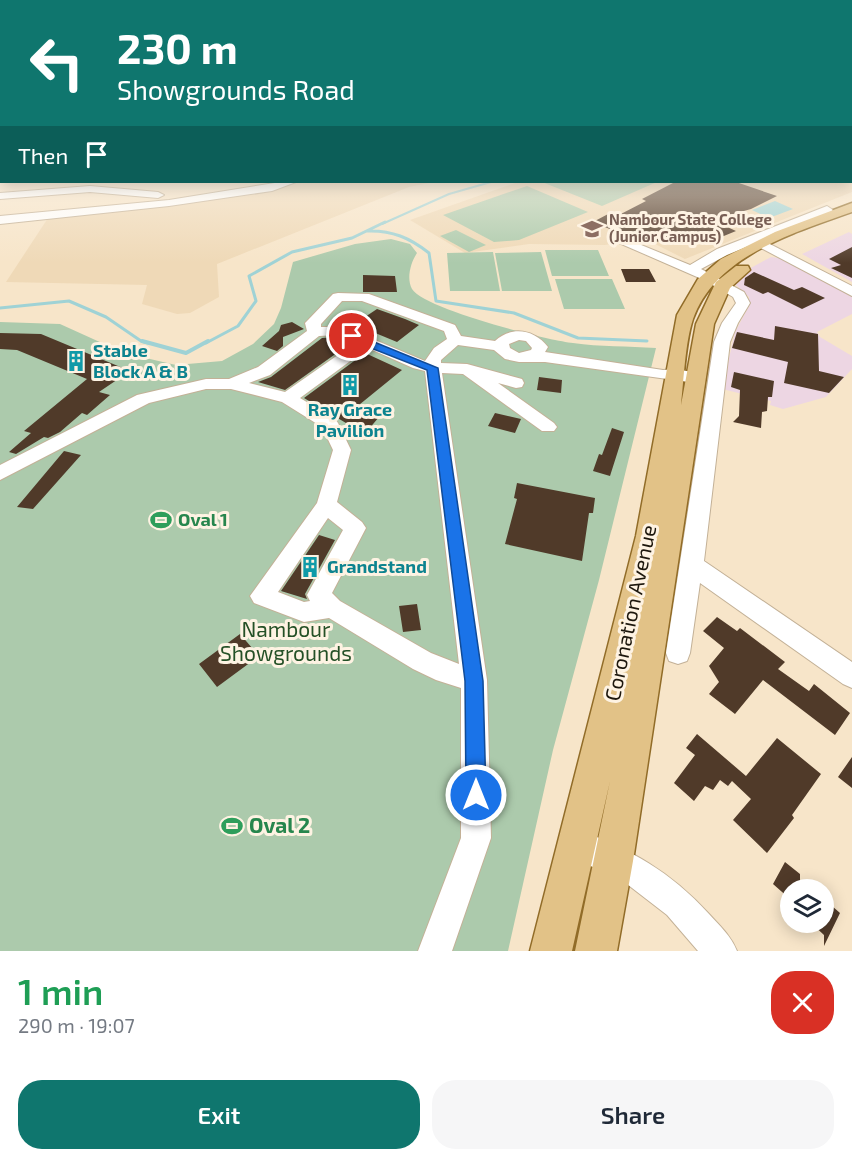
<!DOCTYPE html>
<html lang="en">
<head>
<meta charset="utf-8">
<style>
  :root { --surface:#fff; --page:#f6f6f7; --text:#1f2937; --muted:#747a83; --accent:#0f766e }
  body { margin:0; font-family:"Exo 2",sans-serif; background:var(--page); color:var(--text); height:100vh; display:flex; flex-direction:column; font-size:22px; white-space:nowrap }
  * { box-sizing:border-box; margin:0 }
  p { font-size:20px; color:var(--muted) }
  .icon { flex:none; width:33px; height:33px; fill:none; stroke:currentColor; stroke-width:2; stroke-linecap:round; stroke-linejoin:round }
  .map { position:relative; height:951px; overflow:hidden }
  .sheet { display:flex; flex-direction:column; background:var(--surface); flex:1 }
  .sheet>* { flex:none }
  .guide { position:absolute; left:0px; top:0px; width:852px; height:183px; box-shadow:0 3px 15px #0003; background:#0f766e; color:#fff; overflow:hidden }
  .fabs { position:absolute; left:780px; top:879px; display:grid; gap:12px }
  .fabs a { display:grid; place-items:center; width:54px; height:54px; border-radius:50%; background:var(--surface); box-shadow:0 3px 15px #0003; font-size:30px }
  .pin { position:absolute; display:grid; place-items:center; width:51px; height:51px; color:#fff; margin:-26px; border:3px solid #fff; border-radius:50%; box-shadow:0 2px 6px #0007 }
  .me { position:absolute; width:66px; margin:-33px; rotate:0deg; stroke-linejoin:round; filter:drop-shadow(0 0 4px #0008) }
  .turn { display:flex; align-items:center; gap:21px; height:126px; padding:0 18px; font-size:27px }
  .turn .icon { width:78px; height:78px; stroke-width:2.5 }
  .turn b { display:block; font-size:42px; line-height:51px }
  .then { display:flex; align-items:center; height:57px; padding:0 18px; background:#0003; gap:12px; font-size:22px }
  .round { display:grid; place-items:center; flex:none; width:63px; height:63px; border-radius:24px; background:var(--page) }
  .summary { display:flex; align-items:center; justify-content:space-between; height:102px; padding:0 18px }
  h1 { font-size:36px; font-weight:600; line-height:45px; color:#1e9e55 }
  .cta { display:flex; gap:12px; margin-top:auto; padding:12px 18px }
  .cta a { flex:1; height:69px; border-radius:24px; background:var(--accent); color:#fff; font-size:24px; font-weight:600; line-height:69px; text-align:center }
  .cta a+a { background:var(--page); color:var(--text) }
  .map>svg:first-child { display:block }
  .commercial { fill:#edd6e3 }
  .built { fill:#efd9b7 }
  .green { fill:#accaac }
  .water { fill:#9fd2d5 }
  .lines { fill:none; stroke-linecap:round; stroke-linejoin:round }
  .stream-far2 { stroke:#9fd2d5; stroke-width:2 }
  .stream-far1 { stroke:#9fd2d5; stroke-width:3 }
  .stream { stroke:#9fd2d5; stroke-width:4 }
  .building { fill:#503a29 }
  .minor-casing { stroke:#c3b197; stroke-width:2 }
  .major-casing { stroke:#916c28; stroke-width:3 }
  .minor { fill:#fff; fill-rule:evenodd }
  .major { fill:#e2c287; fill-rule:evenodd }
  .route { fill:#1a73e8; stroke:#114b97; stroke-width:1.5 }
  .labels { text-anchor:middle; stroke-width:6; stroke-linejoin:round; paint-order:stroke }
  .far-education-label { font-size:15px; font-weight:bold; fill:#785e54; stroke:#fef3e3; text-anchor:start }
  .culture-label { font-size:18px; font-weight:bold; fill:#0d838f; stroke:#fef3e3; text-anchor:start }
  .leisure-label { font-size:18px; font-weight:bold; fill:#27864d; stroke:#fef3e3; text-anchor:start }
  .near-street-label { font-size:21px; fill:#1d170d; stroke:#fef3e3 }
  .near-park-label { font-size:21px; fill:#245026; stroke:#fef3e3 }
  .near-leisure-label { font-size:21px; font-weight:bold; fill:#27864d; stroke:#fef3e3; text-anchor:start }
</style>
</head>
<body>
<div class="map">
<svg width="852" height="951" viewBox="0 0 852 951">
  <rect width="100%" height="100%" fill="#f7e5c9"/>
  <path class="commercial" d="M849 232 852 234V282L802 254Z
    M771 257 786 259 852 296V314L817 332 820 337 852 356V369L826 397 783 409 770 405 771 401 722 389 735 332 749 306V297L735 284 734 277Z"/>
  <path class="built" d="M850 130 852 192 685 259 655 244 636 240 605 245 529 244 465 253 410 220 518 182H850Z
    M293 182H434L409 187 217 264 219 297 190 313 177 314 142 304 147 285 6 282 48 218 274 189Z"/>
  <path class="green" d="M542 182H657L602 206Z
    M527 186 588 212 519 240 494 242 443 215Z
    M456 230 486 245 469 252 440 236Z
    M391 239 410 244 417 253C411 262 406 278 412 289 424 309 546 340 573 343 600 347 628 346 656 348L599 580 553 750 508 951H0V322L60 324 124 353 176 365 222 361 253 344 274 324 281 308 293 262 355 244Z
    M545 250H598L609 276H552Z
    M493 252 500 291H450L447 253Z
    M541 252 552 291H502L495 253Z
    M555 279H612L625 309H564Z"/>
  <path class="water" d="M775 201 793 209 769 218 752 210Z"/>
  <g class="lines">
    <path class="stream-far2" d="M382 224 449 194 491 182"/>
    <path class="stream-far1" d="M367 231C392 230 410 238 429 253L436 301 514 313 578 338 647 341
      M0 308 69 301 106 317 141 341 148 343
      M206 343 238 326 256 301 249 276 292 252 352 238 385 222"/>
    <path class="stream" d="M142 341 186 353 208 341"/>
  </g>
  <path class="building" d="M685 182H736L777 196 751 209 712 220 736 231 714 240 693 231 653 243 630 231 624 235 593 222 610 213 617 216 646 201 642 199 673 183Z
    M852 247V278L831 268 841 265 829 259Z
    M621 269H649L656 282H626Z
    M754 272 794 290 802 287 825 298 802 309 768 292 763 294 744 285 745 278Z
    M363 275 395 276 397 292H363Z
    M377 309 405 319 419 325 397 342 368 330 364 333 350 327Z
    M292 322 304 329 283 337V346L277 351 262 346 279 331 281 325Z
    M775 326 818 334 819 371 844 377 829 393 784 383 788 362 732 348 737 332 774 340Z
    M0 333 41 334 130 371 99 392 110 395 87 415 82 413 60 432 48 438 44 437 16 454 9 452 31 433 24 431 87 379 17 350 0 349Z
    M337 337 349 343 348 345 285 390 258 382 271 377 322 338Z
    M365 353 402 370 354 409 379 417 363 436 347 431 351 426 304 398Z
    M734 372 774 381 772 397H768L767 411 762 412 761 428 733 422 739 416 740 390 731 387Z
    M539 377 562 380 561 393 537 390Z
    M495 413 521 419 515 433 488 426Z
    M612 428 624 432 610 476 593 471 599 454 602 455Z
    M64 451 81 455 33 509 17 507Z
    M517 483 595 498 593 513H589L582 561 505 544 517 499 514 498Z
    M319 535 335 540 305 594 307 599 281 591Z
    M417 604 421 630 403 632 399 606Z
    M717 617 737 631 740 628 785 662 778 669 809 691 814 684 850 713 835 735 763 680 735 714 709 694 719 682 709 666 724 648 703 631Z
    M240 634 259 656 217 687 199 664Z
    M697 734 746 776 777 738 821 774 792 815 794 818 767 853 733 820 751 799 732 781 728 786 720 780 713 790 705 786 694 801 674 783 695 755 686 748Z
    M852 757V788L838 777Z
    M785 862 800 874V880L812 890H790V899L773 884Z
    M824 899 840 913 824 946V935L810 922H824Z"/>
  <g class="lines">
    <defs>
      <path id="minor" d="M281 182H296L272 191 169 206 0 224V216L169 200Z
        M90 186 158 192 164 195 158 198 90 192 0 199V193Z
        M827 206 833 210 831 212 762 240 852 286V296L759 247 758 242 727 255 701 269 744 292 750 303 738 323 730 342 704 561 852 662V688L843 684 700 583 690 653 687 661 678 664 669 661 666 653 714 342 722 323 736 303 733 297 704 280 619 243 621 240H629L690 265 717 249Z
        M338 293 369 294 455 325 461 336 495 341C512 325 535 330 548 347L545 352 663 370 676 369 702 374 704 378 702 382 696 383 545 362H519L505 359 494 350 458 345 441 360V363L467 364 522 379 524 383 522 387 516 388 498 383 554 423 557 427 554 431H542L463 374 442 373 487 680 491 838 452 951H418L461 838V688L436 680 413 669 329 618 304 622 254 603 250 596 317 503 333 450 322 427 282 402 231 389H206L149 403 0 480V465L137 395 206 379H229L258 367 307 331 305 323 308 320 333 294ZM342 301H362L444 331 447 339 434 348 425 361 344 327H321V324ZM337 335 355 343 285 392 249 383 270 375 319 336ZM519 340 526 341 532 348 531 350 519 353 510 348 509 344ZM368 348 413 368 425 371 459 664 431 653 340 601 332 593 366 528 362 522 337 502 351 450 338 423 335 419 300 398ZM328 518 343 530 307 595 310 601 304 602 278 592Z
        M578 829C632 851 669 870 709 914 720 926 731 936 737 951H698L667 915 623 881 567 855 563 844 567 833Z"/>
      <path id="major" d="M852 203V212C794 233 716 255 693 319 685 343 684 379 681 405L696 324 716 282 736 266H748L750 270 730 288 714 324 633 861 617 951H575L610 781 572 951H530L636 536 677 315 698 279 721 259 775 232Z"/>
    </defs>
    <use href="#minor" class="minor-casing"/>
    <use href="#major" class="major-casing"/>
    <use href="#minor" class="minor"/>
    <use href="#major" class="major"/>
  </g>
  <linearGradient id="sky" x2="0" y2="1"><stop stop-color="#8bc0e0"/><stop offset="0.49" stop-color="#fbf3e7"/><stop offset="1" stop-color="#fbf3e7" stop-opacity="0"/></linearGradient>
  <rect width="852" height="263" fill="url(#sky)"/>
  <path class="route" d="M352 333 438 368 483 681 486 795 483 802 476 805 469 802 466 795 465 681 427 370 348 339V334Z"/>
  <defs>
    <symbol id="school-bare" viewBox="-9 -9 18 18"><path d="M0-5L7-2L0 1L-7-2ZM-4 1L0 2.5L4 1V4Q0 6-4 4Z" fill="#8d6e63" stroke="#fef3e3" stroke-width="2.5" paint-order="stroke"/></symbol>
    <symbol id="building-bare" viewBox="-9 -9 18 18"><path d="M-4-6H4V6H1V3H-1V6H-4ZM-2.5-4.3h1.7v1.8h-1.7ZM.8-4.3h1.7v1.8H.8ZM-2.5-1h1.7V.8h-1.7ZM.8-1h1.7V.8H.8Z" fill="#0f9aa8" stroke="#fef3e3" stroke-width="2.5" paint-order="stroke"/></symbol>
    <symbol id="stadium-bare" viewBox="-9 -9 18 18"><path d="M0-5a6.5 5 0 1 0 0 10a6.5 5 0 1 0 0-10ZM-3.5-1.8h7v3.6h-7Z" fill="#2e9e5b" stroke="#fef3e3" stroke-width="2.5" paint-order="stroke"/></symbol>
  </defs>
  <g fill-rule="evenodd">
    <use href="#school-bare" x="577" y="214" width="30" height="30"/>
    <use href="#building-bare" x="61" y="346" width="30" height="30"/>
    <use href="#building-bare" x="335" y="370" width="30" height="30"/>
    <use href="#stadium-bare" x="146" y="505" width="30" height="30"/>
    <use href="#building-bare" x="295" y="552" width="30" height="30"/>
    <use href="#stadium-bare" x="217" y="811" width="30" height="30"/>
  </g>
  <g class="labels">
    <g class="far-education-label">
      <text x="609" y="225">Nambour State College<tspan x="609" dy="17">(Junior Campus)</tspan></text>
    </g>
    <g class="culture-label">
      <text x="93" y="357">Stable<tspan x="93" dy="21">Block A &amp; B</tspan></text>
      <text x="350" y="416" text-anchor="middle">Ray Grace<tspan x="350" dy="21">Pavilion</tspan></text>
      <text x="327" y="573">Grandstand</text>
    </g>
    <g class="leisure-label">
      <text x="178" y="526">Oval 1</text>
    </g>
    <g class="near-street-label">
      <text transform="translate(631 613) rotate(-78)" y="7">Coronation Avenue</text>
    </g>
    <g class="near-park-label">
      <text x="286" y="637">Nambour<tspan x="286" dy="24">Showgrounds</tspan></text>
    </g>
    <g class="near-leisure-label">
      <text x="249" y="833">Oval 2</text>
    </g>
  </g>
</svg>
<div class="fabs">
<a><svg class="icon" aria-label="layers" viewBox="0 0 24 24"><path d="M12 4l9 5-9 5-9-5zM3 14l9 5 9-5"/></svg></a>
</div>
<div class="pin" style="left:352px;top:336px;background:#d93025"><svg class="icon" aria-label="arrive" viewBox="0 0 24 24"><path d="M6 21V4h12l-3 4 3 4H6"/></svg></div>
<svg class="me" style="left:476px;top:795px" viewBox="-20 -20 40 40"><circle r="17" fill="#1a73e8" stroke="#fff" stroke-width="3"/><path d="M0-11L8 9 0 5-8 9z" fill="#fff"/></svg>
<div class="guide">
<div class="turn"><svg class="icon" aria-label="left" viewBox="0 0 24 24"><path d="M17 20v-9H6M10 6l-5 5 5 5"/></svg><div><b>230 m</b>Showgrounds Road</div></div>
<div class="then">Then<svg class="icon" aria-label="arrive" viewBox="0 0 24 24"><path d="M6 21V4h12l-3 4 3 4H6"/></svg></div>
</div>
</div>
<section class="sheet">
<div class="summary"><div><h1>1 min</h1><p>290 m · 19:07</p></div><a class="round" style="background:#d93025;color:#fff"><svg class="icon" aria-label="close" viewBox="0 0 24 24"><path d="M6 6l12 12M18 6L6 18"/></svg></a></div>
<div class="cta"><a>Exit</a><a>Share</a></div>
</section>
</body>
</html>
